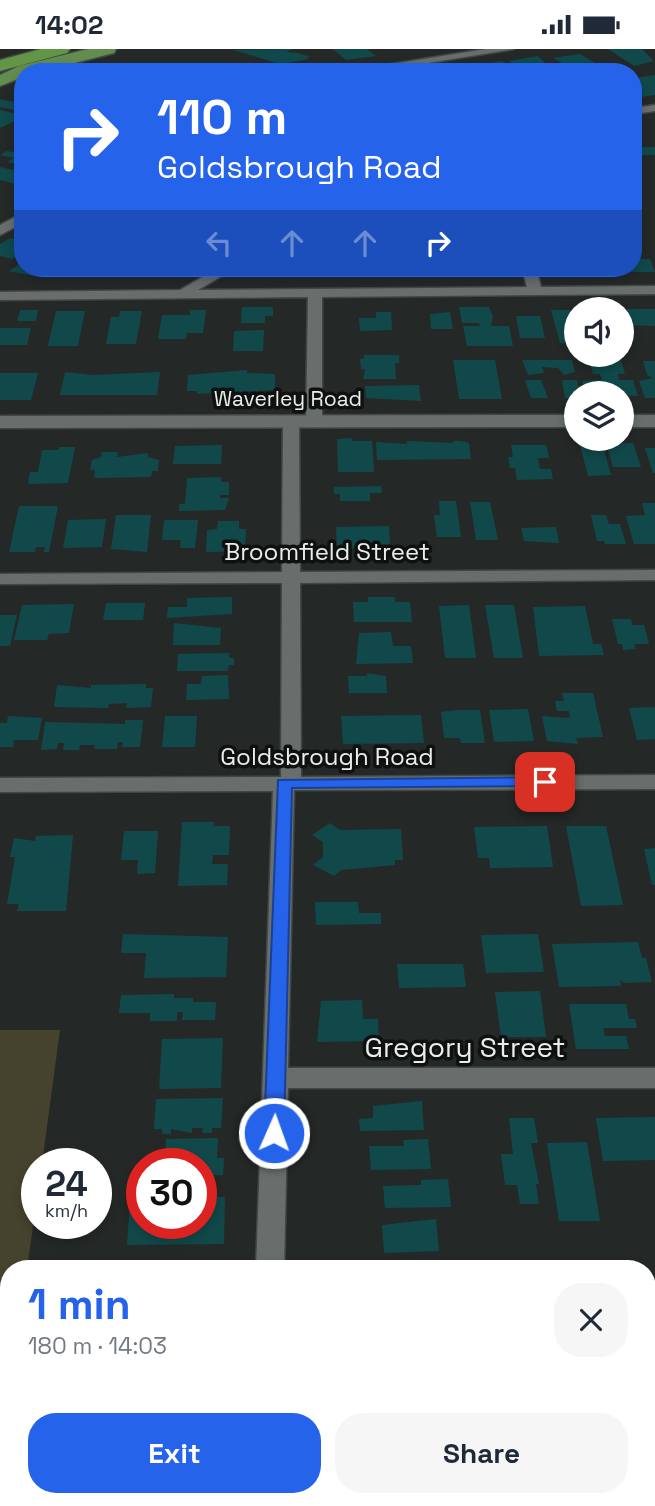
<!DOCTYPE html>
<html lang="en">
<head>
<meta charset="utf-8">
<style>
  :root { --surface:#fff; --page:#f6f6f7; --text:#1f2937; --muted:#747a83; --accent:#2563eb }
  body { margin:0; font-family:"Space Grotesk",sans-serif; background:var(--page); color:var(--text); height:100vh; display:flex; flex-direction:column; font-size:26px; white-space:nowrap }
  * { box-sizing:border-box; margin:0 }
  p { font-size:23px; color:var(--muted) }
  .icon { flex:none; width:38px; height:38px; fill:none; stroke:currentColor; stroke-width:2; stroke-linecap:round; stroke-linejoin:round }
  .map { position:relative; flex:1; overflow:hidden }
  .side { position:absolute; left:0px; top:1211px; width:656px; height:247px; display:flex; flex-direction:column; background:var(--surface); border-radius:28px 28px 0 0; box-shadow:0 4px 10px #0003 }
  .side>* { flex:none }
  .top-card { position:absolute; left:14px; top:14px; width:628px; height:214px; border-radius:28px; box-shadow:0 4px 10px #0003; background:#2563eb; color:#fff; overflow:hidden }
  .buttons { position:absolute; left:564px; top:248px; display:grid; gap:14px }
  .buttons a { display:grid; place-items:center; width:70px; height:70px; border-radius:50%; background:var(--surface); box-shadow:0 4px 10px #0003; font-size:35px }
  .speed { position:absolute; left:21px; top:1099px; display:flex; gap:14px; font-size:35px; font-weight:700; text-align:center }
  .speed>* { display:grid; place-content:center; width:91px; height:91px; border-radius:50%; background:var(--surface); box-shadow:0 4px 10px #0003; line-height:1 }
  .speed small { font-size:18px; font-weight:400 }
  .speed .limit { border:10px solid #d22; background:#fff; color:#111 }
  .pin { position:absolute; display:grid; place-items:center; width:60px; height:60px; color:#fff; margin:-30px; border-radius:14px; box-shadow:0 4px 10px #0006 }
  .me { position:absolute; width:77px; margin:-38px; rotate:2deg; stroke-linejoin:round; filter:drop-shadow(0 0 5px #0008) }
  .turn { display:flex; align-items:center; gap:24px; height:147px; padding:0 28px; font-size:32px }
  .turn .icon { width:91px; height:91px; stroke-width:2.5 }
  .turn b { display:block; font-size:49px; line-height:60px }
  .lanes { display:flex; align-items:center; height:66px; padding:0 28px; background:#0003; justify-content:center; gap:35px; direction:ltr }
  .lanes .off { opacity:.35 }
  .round { display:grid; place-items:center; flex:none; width:74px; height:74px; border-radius:28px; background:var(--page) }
  .head { display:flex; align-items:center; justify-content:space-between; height:119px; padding:0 28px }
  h1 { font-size:42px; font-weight:600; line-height:52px; color:var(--accent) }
  .button { display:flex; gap:14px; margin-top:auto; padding:14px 28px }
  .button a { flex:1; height:80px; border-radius:28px; background:var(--accent); color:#fff; font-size:28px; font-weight:600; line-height:80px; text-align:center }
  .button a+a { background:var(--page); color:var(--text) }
  .status { display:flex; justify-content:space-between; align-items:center; height:49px; padding:0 35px; background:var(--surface); direction:ltr }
  .status svg { height:19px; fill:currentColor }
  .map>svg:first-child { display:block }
  .green { fill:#45432d }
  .building { fill:#11494b }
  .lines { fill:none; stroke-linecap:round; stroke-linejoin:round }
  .minor-casing { stroke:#424745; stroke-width:3 }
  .tertiary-casing { stroke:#424745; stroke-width:3 }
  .primary-casing { stroke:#424745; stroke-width:3 }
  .trunk-casing { stroke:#424745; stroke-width:3 }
  .minor { fill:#676e6b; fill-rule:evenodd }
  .tertiary { fill:#676e6b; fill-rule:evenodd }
  .primary { fill:#638c4f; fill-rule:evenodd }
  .trunk { fill:#629646; fill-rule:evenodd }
  .route { fill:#2563eb; stroke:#184099; stroke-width:2 }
  .labels { text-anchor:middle; stroke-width:7; stroke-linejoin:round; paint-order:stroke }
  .far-street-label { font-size:21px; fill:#e9edeb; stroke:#0f1110 }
  .street-label { font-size:24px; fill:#e9edeb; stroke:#0f1110 }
  .near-street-label { font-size:28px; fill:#e9edeb; stroke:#0f1110 }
</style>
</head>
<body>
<div class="status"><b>14:02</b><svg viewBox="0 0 49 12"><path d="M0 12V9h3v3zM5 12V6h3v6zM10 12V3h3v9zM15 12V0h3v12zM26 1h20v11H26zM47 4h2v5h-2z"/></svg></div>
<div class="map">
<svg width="655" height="1457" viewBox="0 0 655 1457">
  <rect width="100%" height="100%" fill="#242927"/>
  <path class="green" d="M0 981H60L42 1115H37V1149L27 1220H9V1348L0 1411Z"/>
  <path class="building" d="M293 0 286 3 298 4 310 8 306 9 309 10 280 15 233 1Z
    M333 0H367L376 7 346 11Z
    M608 0H642L654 12 634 17Z
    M580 5 595 14 613 23H578L553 9Z
    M538 7 555 23 521 20 509 12Z
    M502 12 514 20 478 23 469 17Z
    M655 26V46L634 49V29Z
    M0 50 23 55V63L0 58Z
    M0 61 23 66V68L0 79Z
    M634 98H655V106H635Z
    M7 102 23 105V116L7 113 14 109 0 106Z
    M0 118 22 123 23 137 0 131Z
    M10 189 23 192V203L12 210 0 207V195Z
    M634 210H650L655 223H598L587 219H634Z
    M23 213V219H47L33 227 9 222Z
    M258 219H283V225H258Z
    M290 219H310V226L291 227Z
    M318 219H335L336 226H318Z
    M354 219H390L391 223 355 222Z
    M449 219H487L488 223H450Z
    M242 258H273V267H265V274H241Z
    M459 258H489L493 267 491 277H509L513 297H467L463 277H480L479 274H462Z
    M628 260H655V277L627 276 622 262Z
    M20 261H38L36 272H17Z
    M190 261H206L203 284H187L186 290H158L162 266H190Z
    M551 261H576V294H560Z
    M56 262H85L78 297H48Z
    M120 262H142L136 295H106L111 268H119Z
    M376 263H391L392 281 360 282 359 269H376Z
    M450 263 453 280H431L430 265Z
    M516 267H540L545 289H520Z
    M0 279H31L27 296H0Z
    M264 281 263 302H233L234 282Z
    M364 306H399V314H395L396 330H363L365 320H361L360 310H364Z
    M453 311H495L502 350H459Z
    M522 311H572L575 323 564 326 558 319 542 318 544 324 528 326Z
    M589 311H621L625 325H618L619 331H633L638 347 586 345 582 332 602 331 600 325H593Z
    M643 312H655V349H645L639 332 653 329 647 326Z
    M247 321V324L275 325V341L197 345V342H187L188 326Z
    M65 323 93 326 160 323 157 346H60Z
    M0 324H38L31 351H0Z
    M525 331H541L548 349H531Z
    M562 331H577L580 345H576V349H565Z
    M419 336 421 352 366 349 365 337Z
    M352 389V392H372L374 423H338L337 390Z
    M407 392 453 394V392H461L469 394 471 410 377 411 376 393 407 395Z
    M579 393H602L611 426 588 427Z
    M606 394H633L641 418H613Z
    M222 396 221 415H173L175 397Z
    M511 396H546L549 409H538L540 420H551L553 430 517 431 515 419H510L508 408H513Z
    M59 398H75L68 434 28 435 30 423H38L42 401H59Z
    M645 399H655V424H653Z
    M102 403H118L117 408 148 404V408L159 411 158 422H152L151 428 94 429 95 421H90L92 411 101 408Z
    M221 428V433H229V446H220V449H229L225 461 179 462V455H185L187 429Z
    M381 437 382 444H370V452H340V445H334V438Z
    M439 452H456L461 488H437L434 466H440Z
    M470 453H490L498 491H476Z
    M642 454H655V495H634L626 467 645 466Z
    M19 457H58L49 503H44L45 498H36L35 503H9Z
    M116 466H151L147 503 111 500Z
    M591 466H606L609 475H620L626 495H605L604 492H597Z
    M106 470 102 498 63 499 68 471Z
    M164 471H198L195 499H180L181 491H162Z
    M218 472H239V480H246L245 502 206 503 207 481 217 480Z
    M389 477 390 498 337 499 336 478Z
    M556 478 559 494 524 492 521 479Z
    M232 548V565L167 569 168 558H187V549Z
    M368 548H395V553H410L412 573H354L353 553H368Z
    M106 554H145L143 571H103Z
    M74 555 69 584 49 585 47 591H14L22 556Z
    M469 556 476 609H445L439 557Z
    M485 556H514L523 609H494Z
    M585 557 593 595H601L604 606 539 607 533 558Z
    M0 566H17L10 597H0Z
    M612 570H631L632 576H644L649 595H634L636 600 623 601 622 595H618Z
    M174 574 221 579 220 596H173Z
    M391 583 393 597H411L413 614 356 615 359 584Z
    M229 604V609H234V616H229L228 622H177L178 605Z
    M367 624 386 627 387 644H349L348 627H367Z
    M228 626 229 650 186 651 187 635H201L202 627Z
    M146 635V639H153L151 658 126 659 127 654 109 655 108 659 54 658 57 636 91 639V636Z
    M562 644H593L603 688 576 689 578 695 547 692 542 667 570 669 569 662H557L555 652H564Z
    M655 658V690L637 691 629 659Z
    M528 660 534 692 494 693 489 661Z
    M457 661H480L485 694H461L460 689H444L441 663Z
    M421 666 424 694 343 695 341 667Z
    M8 667 42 669 38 691H14L13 698H0V674H7Z
    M165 667H197L195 698H162Z
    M125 671H143L140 698H122L123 693H118L117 700H94L95 696H80L79 701H63L64 694H58L57 700 41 701 45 673 125 675Z
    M182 773H214V777H230L229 806H213L212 815H228L227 836 178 837Z
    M330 774 340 781 401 780 403 811H395V816L341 821 334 827 313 816 323 808V793L312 786Z
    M547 777 553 818 490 819 489 809H478L474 778Z
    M566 777H606L623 856 581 857Z
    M124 782H158L155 824 137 825 138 811H121Z
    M73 786 66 862H17L19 855H7L15 808H10L14 789 35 792 36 787Z
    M655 799V836H652L644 800Z
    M315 853H358L359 864H381V875L316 876Z
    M123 885 228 888 226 928 144 929 146 904H121Z
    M538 885 544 923 486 924 481 886Z
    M638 893 642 909H646L652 933 625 934 620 931 621 937 559 938 552 895Z
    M397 915H463L466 938 399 939Z
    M540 942 546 988H501L495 943Z
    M174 945V949H193V953H216L215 971H182L183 963H177V972H150V964H119L121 946Z
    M362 951 363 970H378L379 992 317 993 321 952Z
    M569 955H626L629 970H635L637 979H603L605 987H626L629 1000H576Z
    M223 989 221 1039 159 1040 162 990Z
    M223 1049 221 1079H212V1084H202L203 1079H192V1084L171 1080V1085H162V1080H154L156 1050Z
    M422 1052 424 1081 360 1082 359 1070 373 1069V1057Z
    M655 1068V1111L603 1112 596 1069Z
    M509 1069H534L538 1094H531L539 1135H536L539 1155H520L517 1136H505L501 1105H513Z
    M218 1089 217 1109H224L223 1126H201V1115H160V1110H165L166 1090Z
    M428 1090 431 1120 371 1121 369 1097H404L403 1091Z
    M587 1093 600 1172H559L547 1094Z
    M448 1130 451 1158 385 1159 383 1137 421 1136V1131Z
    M201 1148H225L224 1195 127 1196 130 1154H142V1174H201Z
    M436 1170 439 1202 384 1204 382 1176Z
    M648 1315H655V1357H651Z
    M648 1372H655V1422H648Z
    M648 1433H655V1457H523L522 1449H648Z
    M69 1449H185V1457H68Z
    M352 1449H403V1457H352Z"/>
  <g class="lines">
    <defs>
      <path id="minor" d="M486 0H514L372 23H342Z
        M655 56V62L634 65V59Z
        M23 164V174L0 186V176Z
        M218 219H235L198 241 527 238 522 219H536L541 238 655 237V245L322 248V373L314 378 306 373 308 248 0 251V243L180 241Z
        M291 368 299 373 300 523 655 521V531L300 534 301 728 655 726V740L294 741 288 1019H655V1039H288L284 1220H256L273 742 0 743V729L281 728 282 534 0 535V525L282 523 283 373Z
        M248 1449H280V1457H248Z"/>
      <path id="tertiary" d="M576 366V378L0 379V367Z
        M621 366H655V378H621Z"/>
      <path id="primary" d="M88 0H116L114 4 39 23H23V28L0 37V26L19 17Z"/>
      <path id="trunk" d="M41 0H70L67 4 0 22V11Z"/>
    </defs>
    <use href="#minor" class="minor-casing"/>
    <use href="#tertiary" class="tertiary-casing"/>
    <use href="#primary" class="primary-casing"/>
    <use href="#trunk" class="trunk-casing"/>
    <use href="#minor" class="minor"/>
    <use href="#tertiary" class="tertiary"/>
    <use href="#primary" class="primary"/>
    <use href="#trunk" class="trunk"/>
  </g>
  <path class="route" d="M545 728 553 733 551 737 292 739 284 1084 281 1089H267L264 1084 278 731Z"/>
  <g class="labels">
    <g class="far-street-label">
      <text x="288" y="357">Waverley Road</text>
    </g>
    <g class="street-label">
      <text x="327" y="511">Broomfield Street</text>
      <text x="327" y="716">Goldsbrough Road</text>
    </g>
    <g class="near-street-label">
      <text x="465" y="1008">Gregory Street</text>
    </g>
  </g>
</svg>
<div class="buttons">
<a><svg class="icon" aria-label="sound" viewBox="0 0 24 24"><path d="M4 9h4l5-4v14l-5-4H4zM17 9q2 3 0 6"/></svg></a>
<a><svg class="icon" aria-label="layers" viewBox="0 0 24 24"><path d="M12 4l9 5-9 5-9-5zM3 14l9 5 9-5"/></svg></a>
</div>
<div class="speed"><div>24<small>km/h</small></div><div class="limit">30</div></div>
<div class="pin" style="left:545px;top:733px;background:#d93025"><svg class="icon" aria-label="arrive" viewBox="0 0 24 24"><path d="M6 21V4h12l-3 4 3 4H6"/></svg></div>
<svg class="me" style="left:274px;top:1084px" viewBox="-20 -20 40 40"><circle r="17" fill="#2563eb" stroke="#fff" stroke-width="3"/><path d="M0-11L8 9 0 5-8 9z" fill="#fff"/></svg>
<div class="top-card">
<div class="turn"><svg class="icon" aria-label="right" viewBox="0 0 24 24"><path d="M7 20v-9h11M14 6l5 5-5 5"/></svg><div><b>110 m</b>Goldsbrough Road</div></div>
<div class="lanes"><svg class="icon off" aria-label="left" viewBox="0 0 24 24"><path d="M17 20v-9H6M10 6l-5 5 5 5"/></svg><svg class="icon off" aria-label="ahead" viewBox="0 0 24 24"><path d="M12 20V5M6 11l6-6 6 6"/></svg><svg class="icon off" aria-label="ahead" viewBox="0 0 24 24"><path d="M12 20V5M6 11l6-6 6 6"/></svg><svg class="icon" aria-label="right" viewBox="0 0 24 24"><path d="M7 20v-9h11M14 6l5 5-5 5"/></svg></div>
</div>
<section class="side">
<div class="head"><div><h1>1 min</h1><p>180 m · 14:03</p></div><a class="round"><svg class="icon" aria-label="close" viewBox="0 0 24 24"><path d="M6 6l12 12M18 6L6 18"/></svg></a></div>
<div class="button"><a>Exit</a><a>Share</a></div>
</section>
</div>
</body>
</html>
